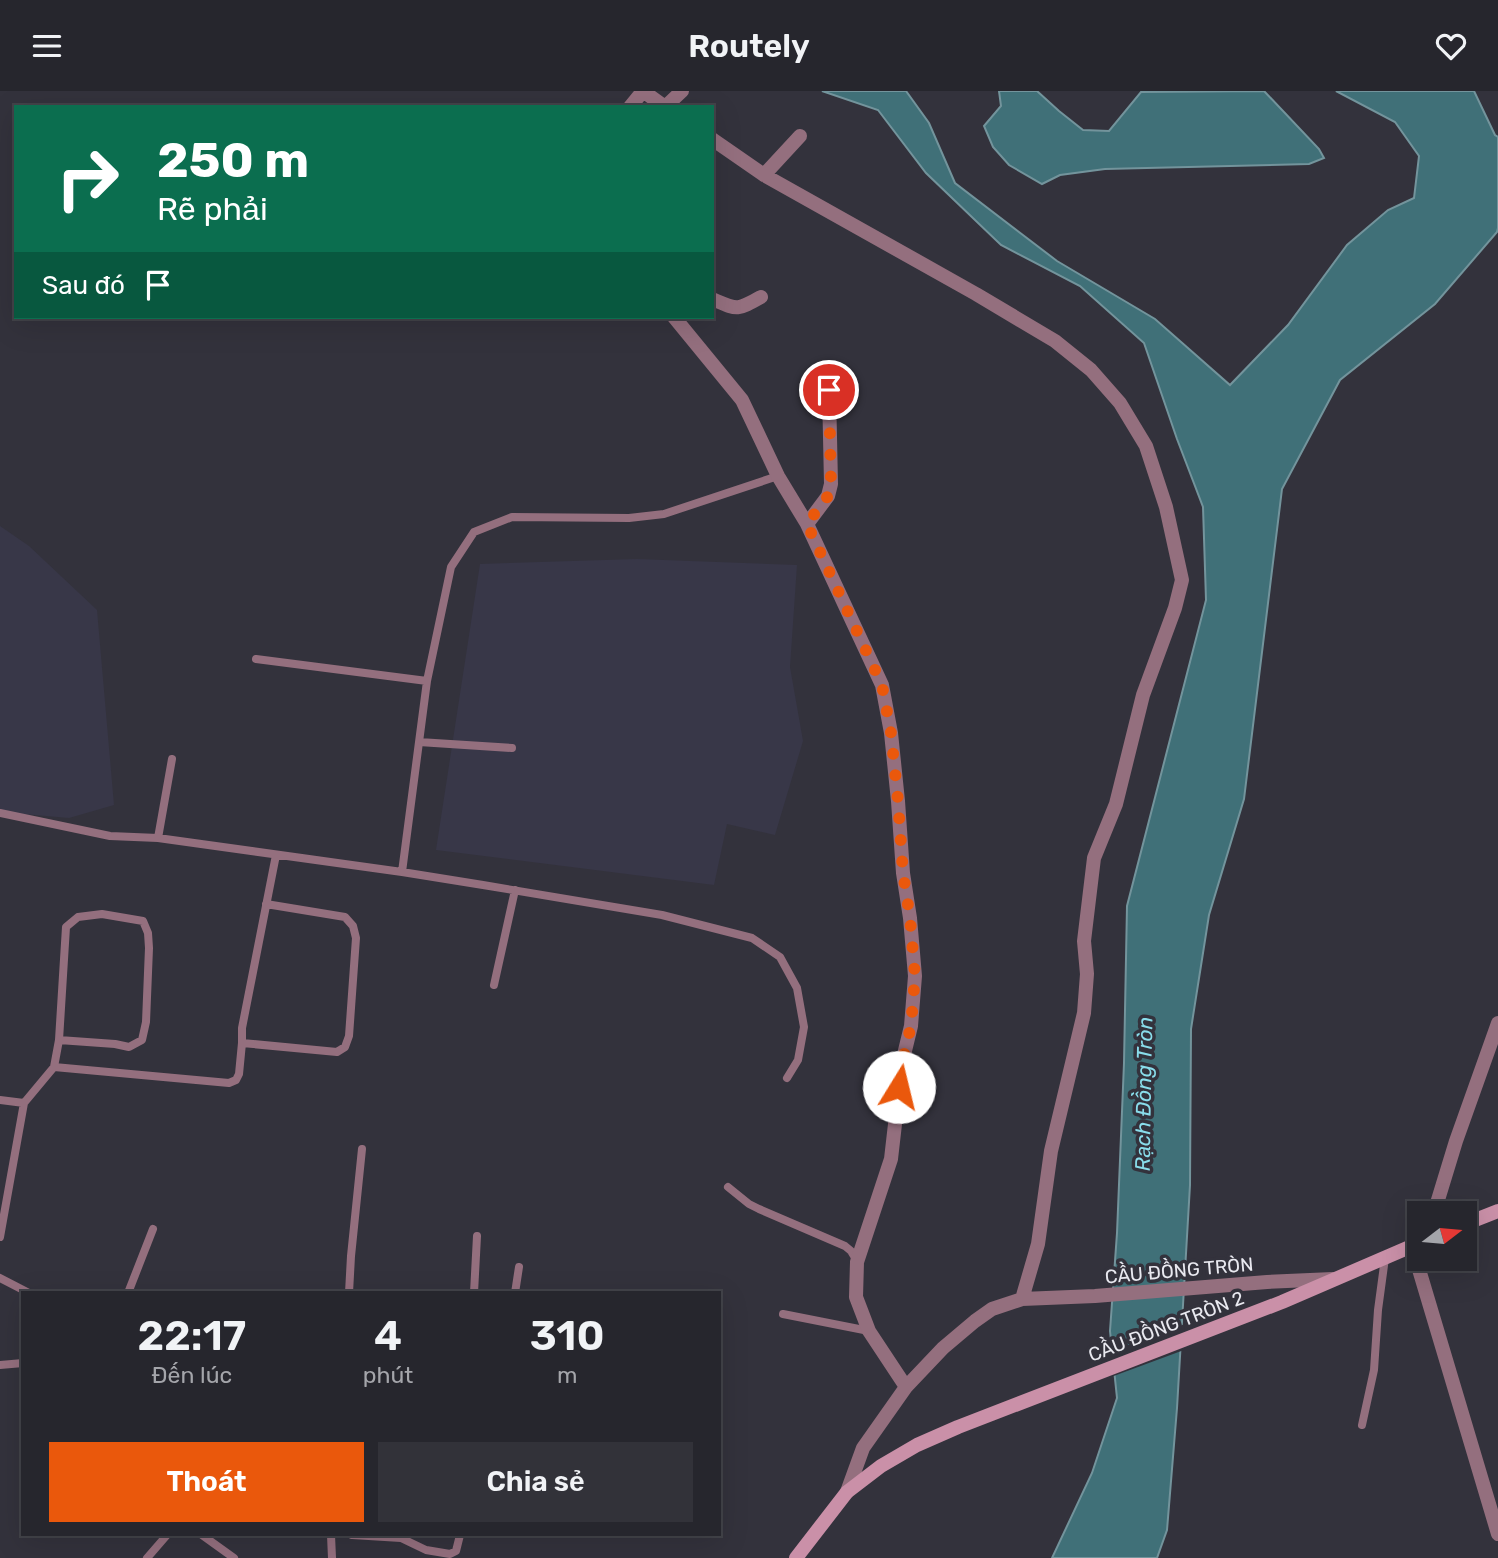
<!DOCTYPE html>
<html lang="vi">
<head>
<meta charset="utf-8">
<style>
  :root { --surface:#26262d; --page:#323239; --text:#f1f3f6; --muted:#a4a5aa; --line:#424349; --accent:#ea580c }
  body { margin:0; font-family:Rubik,sans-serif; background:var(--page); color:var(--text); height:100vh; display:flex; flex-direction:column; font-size:26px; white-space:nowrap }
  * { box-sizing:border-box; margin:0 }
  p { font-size:23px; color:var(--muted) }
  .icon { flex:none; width:38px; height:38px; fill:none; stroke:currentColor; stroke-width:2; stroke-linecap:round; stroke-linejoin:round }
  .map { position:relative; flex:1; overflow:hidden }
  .side { position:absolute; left:21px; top:1200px; width:700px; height:245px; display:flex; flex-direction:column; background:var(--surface); border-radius:0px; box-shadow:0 7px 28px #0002,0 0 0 2px var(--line) }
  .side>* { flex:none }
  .top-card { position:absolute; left:14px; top:14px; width:700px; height:214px; border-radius:0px; box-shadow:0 7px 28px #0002,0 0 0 2px var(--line); background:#0b6e4f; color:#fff; overflow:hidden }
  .needle { width:46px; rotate:74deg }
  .controls { position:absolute; left:1407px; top:1110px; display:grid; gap:14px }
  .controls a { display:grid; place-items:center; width:70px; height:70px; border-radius:0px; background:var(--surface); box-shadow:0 7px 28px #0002,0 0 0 2px var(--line); font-size:35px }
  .pin { position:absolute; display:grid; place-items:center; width:60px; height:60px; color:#fff; margin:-30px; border:4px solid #fff; border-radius:50%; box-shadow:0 2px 7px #0007 }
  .me { position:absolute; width:77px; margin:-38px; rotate:9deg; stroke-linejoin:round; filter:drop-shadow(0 0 5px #0008) }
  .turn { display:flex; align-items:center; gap:24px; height:147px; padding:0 28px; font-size:32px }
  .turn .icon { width:91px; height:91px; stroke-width:2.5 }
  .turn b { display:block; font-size:49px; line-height:60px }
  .then { display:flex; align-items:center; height:66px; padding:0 28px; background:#0003; gap:14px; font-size:26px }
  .eta { display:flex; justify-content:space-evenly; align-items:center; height:119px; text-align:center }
  .eta b { font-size:42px; font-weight:600; line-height:49px }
  .action { display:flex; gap:14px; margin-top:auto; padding:14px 28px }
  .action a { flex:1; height:80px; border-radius:0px; background:var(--accent); color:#fff; font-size:28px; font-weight:600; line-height:80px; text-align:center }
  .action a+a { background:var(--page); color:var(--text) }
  header { display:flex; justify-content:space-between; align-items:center; height:91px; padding:0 28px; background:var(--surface); font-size:32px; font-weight:600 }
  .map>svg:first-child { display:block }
  .built { fill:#383748 }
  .water { fill:#407078; stroke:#73949c; stroke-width:2 }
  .pier { fill:#33323c }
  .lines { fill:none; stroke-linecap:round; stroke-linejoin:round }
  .service { stroke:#946f7e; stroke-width:8 }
  .minor { stroke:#946f7e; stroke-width:14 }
  .tertiary { stroke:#946f7e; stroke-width:14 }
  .secondary { stroke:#ca90a8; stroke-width:14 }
  .route { stroke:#ea580c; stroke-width:12; stroke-dasharray:0 21.6 }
  .labels { text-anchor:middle; stroke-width:7; stroke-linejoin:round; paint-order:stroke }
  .street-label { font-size:19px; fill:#e9e9f0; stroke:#33323c }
  .water-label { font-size:21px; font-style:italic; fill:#89ddeb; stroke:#33323c }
</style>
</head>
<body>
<header><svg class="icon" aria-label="menu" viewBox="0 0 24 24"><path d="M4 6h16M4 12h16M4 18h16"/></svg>Routely<svg class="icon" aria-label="heart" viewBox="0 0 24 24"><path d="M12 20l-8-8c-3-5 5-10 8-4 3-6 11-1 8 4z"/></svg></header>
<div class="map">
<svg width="1498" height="1467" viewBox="0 0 1498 1467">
  <rect width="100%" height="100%" fill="#33323c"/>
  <path class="built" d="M0 435 29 455 97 519 114 714 69 727 0 721Z
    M637 468 797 474 790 576 803 650 775 744 727 733 714 794 436 759 480 473Z"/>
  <path class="water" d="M822 0H906L929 32 955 92 1057 170 1155 228 1230 294 1288 234 1347 154 1388 119 1414 107 1419 65 1395 31 1336 0H1474L1495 44 1498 46V137L1497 141 1435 213 1340 289 1282 398 1244 708 1209 824 1191 938 1190 1094 1177 1317 1167 1439 1157 1467H1052L1092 1382 1117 1307 1110 1240 1117 1142 1124 972 1127 815 1206 509 1203 416 1177 348 1144 252 1080 195 1001 154 926 82 878 19Z
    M999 0H1037L1059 20 1083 39 1109 40 1141 1 1264 0 1319 58 1324 67 1309 73 1105 78 1060 84 1042 93 1009 74 993 56 984 35 1001 15Z"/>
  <path class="pier" d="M1185 1233 1184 1259 1111 1286 1109 1261Z"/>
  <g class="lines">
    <path class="service" d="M256 568 427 590
      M419 651 512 657
      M0 722 110 745 158 747 402 781 483 794 662 824 752 847 780 866 797 897 804 936 798 969 787 987
      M158 747 172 668
      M402 781 427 590 451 476 474 441 512 426 629 427 664 423 778 385
      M266 813 345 826 353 835 356 847 349 945 345 956 337 961 242 952V937L276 764
      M494 894 515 799
      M54 976 229 992 236 989 239 983 242 952
      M0 1009 24 1012
      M728 1096 749 1113 759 1118 845 1155 851 1160 857 1170
      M0 1146 24 1012 54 976 59 949 66 836 78 826 102 823 143 830 148 842 149 857 146 931 142 949 129 956 115 953 59 949
      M0 1187 29 1202
      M128 1202 153 1138
      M349 1202 351 1165 362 1058
      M474 1202 477 1145
      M515 1202 519 1176
      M783 1223 869 1240
      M0 1274 23 1272
      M1362 1334 1374 1279 1378 1219 1385 1167
      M202 1444 234 1467
      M331 1444 332 1467
      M352 1444 401 1447 426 1459 450 1463 456 1460 460 1444
      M147 1467 167 1444"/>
    <path class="minor" d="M643 0 665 16
      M630 16 643 0
      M665 16 682 0
      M712 48 764 84 976 203 1055 250 1091 279 1120 312 1146 355 1166 416 1182 489 1175 517 1143 604 1116 713 1094 767 1084 850 1087 883 1084 922 1051 1060 1038 1153 1022 1208
      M764 84 800 45
      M712 208C738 219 736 220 761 206
      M674 226 742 309 778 385 807 433 882 594 891 642 898 710 903 782 910 827 915 885 911 935 902 972 891 1068 857 1171 856 1206 869 1240 906 1296
      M807 433 828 405 831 393 829 299
      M1412 1155 1498 1443
      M847 1401 863 1357 906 1296 943 1257 975 1230 992 1218 1022 1208 1095 1205 1267 1191 1333 1188"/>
    <path class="tertiary" d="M1434 1122 1456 1050 1498 932"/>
    <path class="secondary" d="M1465 1133 1498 1120
      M796 1467 847 1401 881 1375 917 1354 958 1336 1282 1211 1419 1152"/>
  </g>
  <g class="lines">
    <path class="route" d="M829 299 831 393 828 405 807 433 882 594 891 642 898 710 903 782 910 827 915 885 911 935 902 972 899 996"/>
  </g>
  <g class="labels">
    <g class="street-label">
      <text transform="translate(1179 1179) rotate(-5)" y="7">CẦU ĐỒNG TRÒN</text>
      <text transform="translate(1166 1235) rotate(-21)" y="7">CẦU ĐỒNG TRÒN 2</text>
    </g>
    <g class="water-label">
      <text transform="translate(1144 1003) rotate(-89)" y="7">Rạch Đồng Tròn</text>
    </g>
  </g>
</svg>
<div class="controls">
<a><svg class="needle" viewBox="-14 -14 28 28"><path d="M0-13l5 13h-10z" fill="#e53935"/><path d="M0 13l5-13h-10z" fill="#a4a5aa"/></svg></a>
</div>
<div class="pin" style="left:829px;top:299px;background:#d93025"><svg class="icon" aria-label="arrive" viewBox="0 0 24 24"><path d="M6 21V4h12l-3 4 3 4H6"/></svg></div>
<svg class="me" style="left:899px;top:996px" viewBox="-20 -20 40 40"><circle r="19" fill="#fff"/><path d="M0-13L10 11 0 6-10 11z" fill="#ea580c"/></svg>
<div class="top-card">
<div class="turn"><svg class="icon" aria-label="right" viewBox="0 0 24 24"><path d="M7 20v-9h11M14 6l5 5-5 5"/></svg><div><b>250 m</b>Rẽ phải</div></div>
<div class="then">Sau đó<svg class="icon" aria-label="arrive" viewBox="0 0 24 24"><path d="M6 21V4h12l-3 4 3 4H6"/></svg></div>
</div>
<section class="side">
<div class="eta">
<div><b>22:17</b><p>Đến lúc</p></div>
<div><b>4</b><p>phút</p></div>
<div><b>310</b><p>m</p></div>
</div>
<div class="action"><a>Thoát</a><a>Chia sẻ</a></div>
</section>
</div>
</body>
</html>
